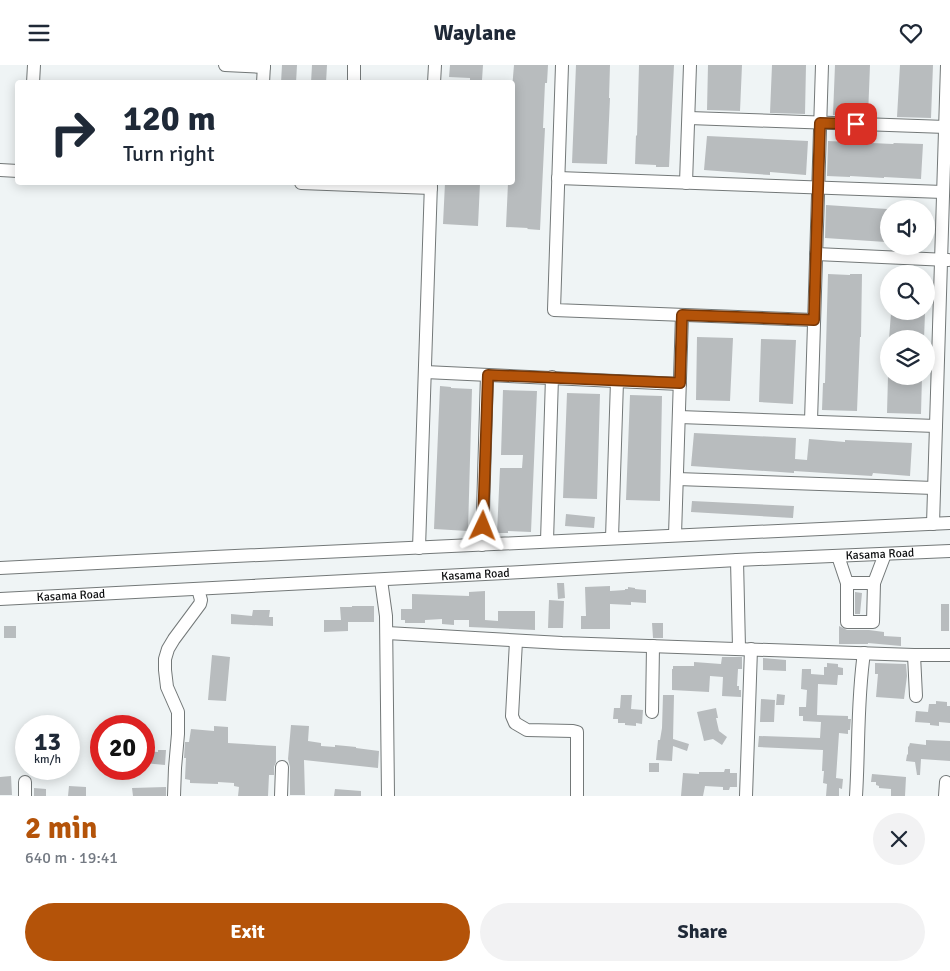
<!DOCTYPE html>
<html lang="en">
<head>
<meta charset="utf-8">
<style>
  :root { --surface:#fff; --page:#f2f2f3; --text:#1f2937; --muted:#747a83; --accent:#b45309 }
  body { margin:0; font-family:Signika,sans-serif; background:var(--page); color:var(--text); height:100vh; display:flex; flex-direction:column; font-size:19px; white-space:nowrap }
  * { box-sizing:border-box; margin:0 }
  p { font-size:16px; color:var(--muted) }
  .icon { flex:none; width:28px; height:28px; fill:none; stroke:currentColor; stroke-width:2; stroke-linecap:round; stroke-linejoin:round }
  .map { position:relative; height:731px; overflow:hidden }
  .drawer { display:flex; flex-direction:column; background:var(--surface); flex:1 }
  .drawer>* { flex:none }
  .banner { position:absolute; left:15px; top:15px; width:500px; height:105px; border-radius:5px; box-shadow:0 2px 12px #0003; background:#fff; color:var(--text); overflow:hidden }
  .controls { position:absolute; left:880px; top:135px; display:grid; gap:10px }
  .controls a { display:grid; place-items:center; width:55px; height:55px; border-radius:50%; background:var(--surface); box-shadow:0 2px 12px #0003; font-size:25px }
  .speed { position:absolute; left:15px; top:650px; display:flex; gap:10px; font-size:25px; font-weight:700; text-align:center }
  .speed>* { display:grid; place-content:center; width:65px; height:65px; border-radius:50%; background:var(--surface); box-shadow:0 2px 12px #0003; line-height:1 }
  .speed small { font-size:12px; font-weight:400 }
  .speed .limit { border:8px solid #d22; background:#fff; color:#111 }
  .pin { position:absolute; display:grid; place-items:center; width:42px; height:42px; color:#fff; margin:-21px; border-radius:10px; box-shadow:0 2px 8px #0006 }
  .me { position:absolute; width:55px; margin:-28px; rotate:2deg; stroke-linejoin:round; filter:drop-shadow(0 0 4px #0008) }
  .turn { display:flex; align-items:center; gap:18px; height:105px; padding:0 25px; font-size:22px }
  .turn .icon { width:65px; height:65px; stroke-width:2.5 }
  .turn b { display:block; font-size:35px; line-height:42px }
  .round { display:grid; place-items:center; flex:none; width:52px; height:52px; border-radius:26px; background:var(--page) }
  .head { display:flex; align-items:center; justify-content:space-between; height:85px; padding:0 25px }
  h1 { font-size:30px; font-weight:800; line-height:38px; color:var(--accent) }
  .action { display:flex; gap:10px; margin-top:auto; padding:10px 25px }
  .action a { flex:1; height:58px; border-radius:30px; background:var(--accent); color:#fff; font-size:20px; font-weight:800; line-height:58px; text-align:center }
  .action a+a { background:var(--page); color:var(--text) }
  header { display:flex; justify-content:space-between; align-items:center; height:65px; padding:0 25px; background:var(--surface); font-size:22px; font-weight:800 }
  .map>svg:first-child { display:block }
  .building { fill:#b8bcbe }
  .lines { fill:none; stroke-linecap:round; stroke-linejoin:round }
  .minor-casing { stroke:#737878; stroke-width:14 }
  .minor { stroke:#fff; stroke-width:12 }
  .route-casing { stroke:#753606; stroke-width:12 }
  .route { stroke:#b45309; stroke-width:9 }
  .labels { text-anchor:middle; stroke-width:4; stroke-linejoin:round; paint-order:stroke }
  .street-label { font-size:12px; fill:#0d0e0f; stroke:#fff }
</style>
</head>
<body>
<header><svg class="icon" aria-label="menu" viewBox="0 0 24 24"><path d="M4 6h16M4 12h16M4 18h16"/></svg>Waylane<svg class="icon" aria-label="heart" viewBox="0 0 24 24"><path d="M12 20l-8-8c-3-5 5-10 8-4 3-6 11-1 8 4z"/></svg></header>
<div class="map">
<svg width="950" height="731" viewBox="0 0 950 731">
  <rect width="100%" height="100%" fill="#eff4f5"/>
  <path class="building" d="M282 0H297L296 18H281Z
    M312 0H327L326 18H311Z
    M450 0H483L482 15H470V13L449 12Z
    M514 0H548L547 18H545L543 63H545L540 165 527 164 528 163 506 162 508 118H512V24Z
    M576 0H610L609 33H610L607 99 572 98Z
    M639 0H674L669 102H656V100L635 99 636 70 637 71Z
    M708 0H742L740 46 707 45Z
    M772 0H806L805 49 770 48Z
    M835 0H870L868 51 833 50Z
    M900 0H933L931 53 897 52Z
    M707 71 808 76 806 110 770 107V110L704 105Z
    M828 76 893 79 894 78 923 79 921 114 884 112V113L850 111V112L827 111Z
    M445 118H480L478 161 443 159Z
    M826 140 887 144 886 177 825 173Z
    M828 209 850 210V209H862L861 272H860L857 346 822 345 823 318H825Z
    M891 248H925L924 274H889Z
    M697 272 733 273 730 336 696 335Z
    M761 274 796 275 793 339 759 337Z
    M888 311H922L921 349 887 348Z
    M440 321 451 322V323L472 324 468 466 434 464Z
    M503 325 537 326 531 467 508 466V468H497L500 403H522L523 390H501Z
    M567 328 600 329 597 434 563 433Z
    M630 330 662 331 660 436 626 435Z
    M694 368 796 373 795 394 807 395 809 374 845 377V375L912 378 910 411 873 408 872 411 794 406V408L691 401Z
    M692 436 794 441 793 453 691 447Z
    M566 449 595 452 594 463 565 461Z
    M557 518H564L565 533 558 534Z
    M610 521V526L625 525V524H628V522L635 523V524L646 525V538L631 537V540L610 539V564H581V551H586L585 522Z
    M485 526V555L498 556V546H535V565L469 562V555H454V560L442 559V554L425 555V558H405V555H401V544H412V529L469 531V527Z
    M855 527 862 528 860 549H855Z
    M549 535 564 536 563 563H548Z
    M941 539H949V566H941Z
    M352 541H374V557H348V566L324 567V555H341L340 542H352Z
    M253 545H270L269 552H273V561L231 559V549L252 551Z
    M652 558H663V573H653Z
    M4 561H16V573H4Z
    M839 561 847 565H869L884 567V571L901 572V581L868 578V579H839Z
    M212 590 230 592 226 636 208 635Z
    M722 592H742V604H738L737 621H739V625H741V632L722 631 723 612 710 611 709 627 672 625V604H673V601H694V597L721 599Z
    M763 593 786 595V606L763 605Z
    M827 598 838 599V602L843 603V610H838L837 620 818 619 817 650 848 651V654H851L850 665H848V669L839 668 836 713 843 714 842 724 839 723V731H826L827 719 823 718 824 706H822L823 685 758 682 759 671 820 673 821 657 803 656V651H799V642H806L807 625 801 624 802 604H811V609L824 610V602H827Z
    M875 598 906 599 907 611 904 634 876 632 878 609H875Z
    M777 629 785 630 784 640H776Z
    M621 630H632L631 644 643 645 642 659 636 658V661L625 660V658H618V654H613L614 643H620Z
    M663 630H674L673 674 689 679 687 686 673 681 672 696 656 695 658 675H660L662 663Z
    M761 634 775 635 774 657H760Z
    M936 636 947 637V641H950V658L939 657V661L930 660V658L915 657 916 646 928 647 929 639H936Z
    M716 643 718 653H716L719 666 727 672 722 680 713 674 704 676 697 647Z
    M291 660 309 661 308 676 321 678V681L335 682V680L346 681 356 682V683L379 686 378 703 304 695 305 730H290V702L288 694Z
    M214 661 228 662V678L276 681V697L274 702V710H269L268 731H238L239 722 234 721V718L218 717V719L190 718V715L185 714 186 693H184L185 677H189L191 664 214 666Z
    M926 675 950 676V696L921 694 920 710H917L915 697 906 696 907 690 908 689V682L909 681 910 678 926 680Z
    M158 685H166L165 700 144 698V686L158 687Z
    M649 698H659V707H649Z
    M725 704H730V708H737V722H730L729 725H723V722L705 721 703 731H681L683 708 699 709V707H724Z
    M872 709 906 712 905 731H891V724L879 723V721L876 720V717H871Z
    M11 711 12 730H0V712Z
    M69 721 86 722V731H68Z
    M166 722V731H133L132 723Z
    M34 723 46 724V731H34Z
    M335 724 361 726V731H334Z"/>
  <g class="lines">
    <defs>
      <g id="minor">
        <path d="M225 0 264 2"/>
        <path d="M562 0 554 245 814 255"/>
        <path d="M33 18 34 0"/>
        <path d="M263 18 264 0"/>
        <path d="M354 18V0"/>
        <path d="M434 18 435 0"/>
        <path d="M689 53 946 62"/>
        <path d="M0 105 18 106"/>
        <path d="M558 113 943 127"/>
        <path d="M301 118 431 123"/>
        <path d="M686 118 690 0"/>
        <path d="M816 189 948 195"/>
        <path d="M425 307 680 319"/>
        <path d="M679 352 936 361"/>
        <path d="M811 356 822 0"/>
        <path d="M677 414 934 423"/>
        <path d="M933 459 947 0"/>
        <path d="M675 470 682 250"/>
        <path d="M612 473 617 316"/>
        <path d="M547 476 552 312"/>
        <path d="M482 480 487 310"/>
        <path d="M419 483 431 118"/>
        <path d="M838 491 847 518V557H873L874 518 885 489"/>
        <path d="M737 495 739 583"/>
        <path d="M0 503 214 492 950 458"/>
        <path d="M381 515 386 551 388 731"/>
        <path d="M847 518H874"/>
        <path id="s1" d="M0 534 522 507 737 495 950 486"/>
        <path d="M387 568 562 578 914 590H950"/>
        <path d="M516 576 512 651 515 658 527 665 573 666 577 667V731"/>
        <path d="M914 590 916 631"/>
        <path d="M652 647 653 581"/>
        <path d="M25 717V731"/>
        <path d="M174 731 175 703 178 669V647L167 622 165 605V594L168 584 174 574 200 539 201 535 198 524"/>
        <path d="M281 731 282 702"/>
        <path d="M746 731 751 584"/>
        <path d="M856 731C859 683 857 635 864 588"/>
        <path d="M945 731 946 717"/>
      </g>
    </defs>
    <use href="#minor" class="minor-casing"/>
    <use href="#minor" class="minor"/>
  </g>
  <g class="lines">
    <defs>
      <path id="route" d="M483 461 488 310 680 318 682 250 814 255 820 58 856 59"/>
    </defs>
    <use href="#route" class="route-casing"/>
    <use href="#route" class="route"/>
  </g>
  <g class="labels">
    <g class="street-label">
      <text dy="4" stroke="none"><textPath href="#s1" startOffset="881">Kasama Road</textPath></text>
      <text dy="4" stroke="none"><textPath href="#s1" startOffset="476">Kasama Road</textPath></text>
      <text dy="4" stroke="none"><textPath href="#s1" startOffset="71">Kasama Road</textPath></text>
    </g>
  </g>
</svg>
<div class="controls">
<a><svg class="icon" aria-label="sound" viewBox="0 0 24 24"><path d="M4 9h4l5-4v14l-5-4H4zM17 9q2 3 0 6"/></svg></a>
<a><svg class="icon" aria-label="search" viewBox="0 0 24 24"><circle cx="10" cy="10" r="6"/><path d="M15 15l6 6"/></svg></a>
<a><svg class="icon" aria-label="layers" viewBox="0 0 24 24"><path d="M12 4l9 5-9 5-9-5zM3 14l9 5 9-5"/></svg></a>
</div>
<div class="speed"><div>13<small>km/h</small></div><div class="limit">20</div></div>
<div class="pin" style="left:856px;top:59px;background:#d93025"><svg class="icon" aria-label="arrive" viewBox="0 0 24 24"><path d="M6 21V4h12l-3 4 3 4H6"/></svg></div>
<svg class="me" style="left:483px;top:461px" viewBox="-20 -20 40 40"><path d="M0-17L14 15 0 8-14 15z" fill="#b45309" stroke="#fff" stroke-width="4"/></svg>
<div class="banner">
<div class="turn"><svg class="icon" aria-label="right" viewBox="0 0 24 24"><path d="M7 20v-9h11M14 6l5 5-5 5"/></svg><div><b>120 m</b>Turn right</div></div>
</div>
</div>
<section class="drawer">
<div class="head"><div><h1>2 min</h1><p>640 m · 19:41</p></div><a class="round"><svg class="icon" aria-label="close" viewBox="0 0 24 24"><path d="M6 6l12 12M18 6L6 18"/></svg></a></div>
<div class="action"><a>Exit</a><a>Share</a></div>
</section>
</body>
</html>
